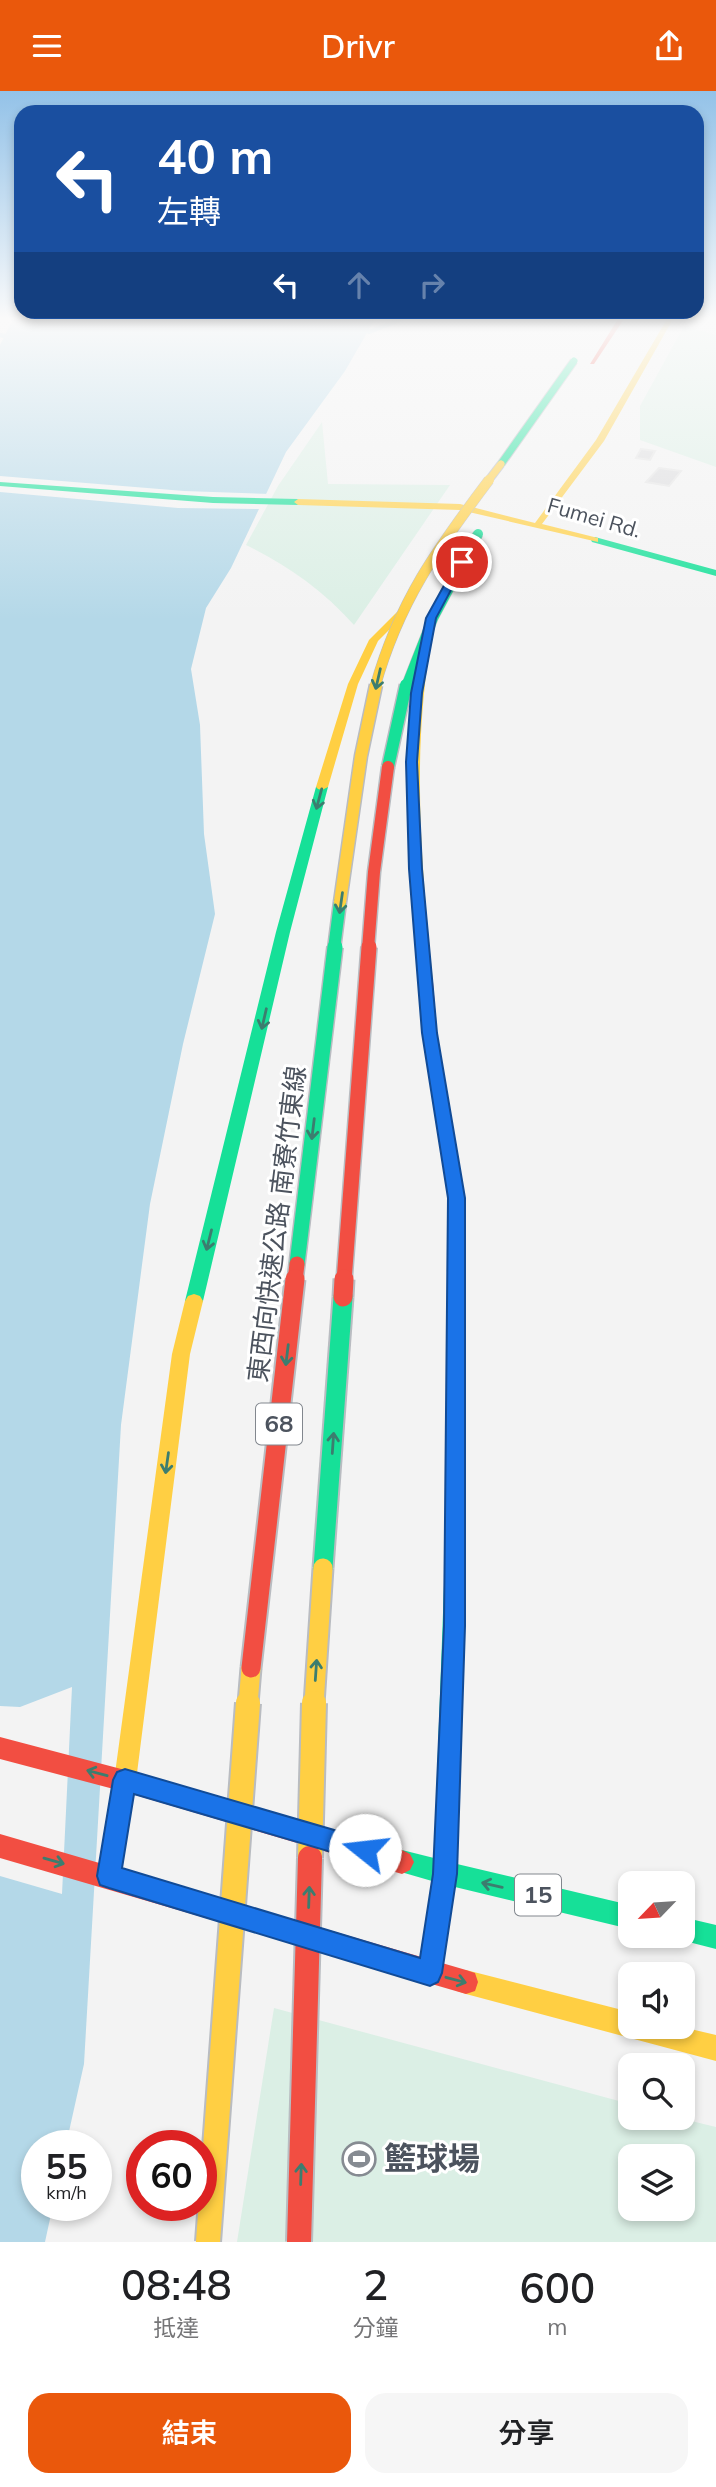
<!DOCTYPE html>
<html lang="zh-TW">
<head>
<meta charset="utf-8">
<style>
  :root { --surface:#fff; --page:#f6f6f6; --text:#202124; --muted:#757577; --accent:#ea580c }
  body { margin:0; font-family:Mulish,"Noto Sans TC",sans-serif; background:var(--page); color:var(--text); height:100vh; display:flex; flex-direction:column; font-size:26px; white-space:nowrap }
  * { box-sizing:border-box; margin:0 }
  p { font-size:23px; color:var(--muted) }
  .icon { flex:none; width:38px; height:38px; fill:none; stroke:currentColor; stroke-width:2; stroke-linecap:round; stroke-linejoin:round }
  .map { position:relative; height:2151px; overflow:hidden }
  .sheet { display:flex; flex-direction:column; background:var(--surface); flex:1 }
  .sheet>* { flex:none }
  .banner { position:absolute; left:14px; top:14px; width:690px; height:214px; border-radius:21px; box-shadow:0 4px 10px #0003; background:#1a4fa0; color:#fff; overflow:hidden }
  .needle { width:46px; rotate:245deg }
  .fabs { position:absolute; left:618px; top:1780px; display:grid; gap:14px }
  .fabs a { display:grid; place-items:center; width:77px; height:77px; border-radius:14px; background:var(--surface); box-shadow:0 4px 10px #0003; font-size:35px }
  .speed { position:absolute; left:21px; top:2039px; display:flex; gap:14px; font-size:35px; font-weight:700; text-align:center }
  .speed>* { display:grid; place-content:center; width:91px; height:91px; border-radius:50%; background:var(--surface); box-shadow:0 4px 10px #0003; line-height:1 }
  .speed small { font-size:18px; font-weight:400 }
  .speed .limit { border:10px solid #d22; background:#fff; color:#111 }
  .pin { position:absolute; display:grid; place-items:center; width:60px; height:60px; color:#fff; margin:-30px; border:4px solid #fff; border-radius:50%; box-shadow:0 2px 7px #0007 }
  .me { position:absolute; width:77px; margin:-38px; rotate:286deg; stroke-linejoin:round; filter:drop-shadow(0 0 5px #0008) }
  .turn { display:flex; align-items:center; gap:24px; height:147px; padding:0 28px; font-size:32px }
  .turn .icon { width:91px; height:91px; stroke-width:2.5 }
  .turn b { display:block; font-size:49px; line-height:60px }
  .lanes { display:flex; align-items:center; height:66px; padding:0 28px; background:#0003; justify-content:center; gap:35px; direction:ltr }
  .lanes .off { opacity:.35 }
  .eta { display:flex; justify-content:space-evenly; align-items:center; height:119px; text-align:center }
  .eta b { font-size:42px; font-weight:600; line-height:49px }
  .button { display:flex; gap:14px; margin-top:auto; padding:14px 28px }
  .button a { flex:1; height:80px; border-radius:21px; background:var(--accent); color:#fff; font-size:28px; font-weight:600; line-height:80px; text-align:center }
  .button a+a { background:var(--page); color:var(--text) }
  header { display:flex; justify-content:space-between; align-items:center; height:91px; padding:0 28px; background:var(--accent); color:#fff; font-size:32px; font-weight:600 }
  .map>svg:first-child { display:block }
  .green { fill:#dbefe5; fill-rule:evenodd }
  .water { fill:#b4d8e8 }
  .pier { fill:#f3f3f3 }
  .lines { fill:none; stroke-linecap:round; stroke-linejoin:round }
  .stream { stroke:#b4d8e8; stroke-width:4.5 }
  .building { fill:#dbdbdd; stroke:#e5e5e5; stroke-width:2 }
  .fast { fill:#16e098; fill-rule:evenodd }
  .slow { fill:#ffcf43; fill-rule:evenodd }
  .jam { fill:#f24e42; fill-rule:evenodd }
  .fast-bridge-far4-casing { stroke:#b9bcc1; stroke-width:9; stroke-linecap:butt }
  .fast-bridge-far3-casing { stroke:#b9bcc1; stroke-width:11; stroke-linecap:butt }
  .fast-bridge-far2-casing { stroke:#b9bcc1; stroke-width:15; stroke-linecap:butt }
  .fast-bridge-far1-casing { stroke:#b9bcc1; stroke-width:18; stroke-linecap:butt }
  .fast-bridge-casing { stroke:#b9bcc1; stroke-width:23; stroke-linecap:butt }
  .slow-bridge-far4-casing { stroke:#b9bcc1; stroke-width:9; stroke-linecap:butt }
  .slow-bridge-far3-casing { stroke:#b9bcc1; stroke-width:11; stroke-linecap:butt }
  .slow-bridge-far2-casing { stroke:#b9bcc1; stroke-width:15; stroke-linecap:butt }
  .slow-bridge-far1-casing { stroke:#b9bcc1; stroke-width:23; stroke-linecap:butt }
  .slow-bridge-casing { stroke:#b9bcc1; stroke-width:28; stroke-linecap:butt }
  .jam-bridge-far3-casing { stroke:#b9bcc1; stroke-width:15; stroke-linecap:butt }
  .jam-bridge-far2-casing { stroke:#b9bcc1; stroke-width:18; stroke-linecap:butt }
  .jam-bridge-far1-casing { stroke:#b9bcc1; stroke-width:23; stroke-linecap:butt }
  .jam-bridge-casing { stroke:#b9bcc1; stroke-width:28; stroke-linecap:butt }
  .fast-bridge-far4 { stroke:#16e098; stroke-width:7 }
  .fast-bridge-far3 { stroke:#16e098; stroke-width:10 }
  .fast-bridge-far2 { stroke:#16e098; stroke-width:12 }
  .fast-bridge-far1 { stroke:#16e098; stroke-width:15 }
  .fast-bridge { stroke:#16e098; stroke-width:19 }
  .slow-bridge-far4 { stroke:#ffcf43; stroke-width:7 }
  .slow-bridge-far3 { stroke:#ffcf43; stroke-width:10 }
  .slow-bridge-far2 { stroke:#ffcf43; stroke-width:12 }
  .slow-bridge-far1 { stroke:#ffcf43; stroke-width:19 }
  .slow-bridge { stroke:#ffcf43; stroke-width:24 }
  .jam-bridge-far3 { stroke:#f24e42; stroke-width:12 }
  .jam-bridge-far2 { stroke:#f24e42; stroke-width:15 }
  .jam-bridge-far1 { stroke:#f24e42; stroke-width:19 }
  .jam-bridge { stroke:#f24e42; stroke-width:24 }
  .oneway { stroke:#3c7d6f }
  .route { fill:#1a73e8; stroke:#114b97; stroke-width:2 }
  .labels { text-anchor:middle; stroke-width:6; stroke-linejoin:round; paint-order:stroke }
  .far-street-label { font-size:21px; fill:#4c535e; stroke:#fff }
  .shield { fill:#fff; stroke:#82878e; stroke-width:2 }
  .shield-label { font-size:24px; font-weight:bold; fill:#4c535e }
  .street-label { font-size:26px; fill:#4c535e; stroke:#fff }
  .near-poi-label { font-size:32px; font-weight:bold; fill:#4c535e; stroke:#fff; text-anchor:start }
</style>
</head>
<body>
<header><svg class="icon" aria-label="menu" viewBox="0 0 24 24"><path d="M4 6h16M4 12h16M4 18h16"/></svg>Drivr<svg class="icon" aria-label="share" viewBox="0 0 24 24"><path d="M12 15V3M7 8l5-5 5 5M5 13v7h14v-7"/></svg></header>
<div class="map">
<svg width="716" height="2151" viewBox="0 0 716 2151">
  <rect width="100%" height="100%" fill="#f3f3f3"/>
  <path class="green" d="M684 235 716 244V376L640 349V315Z
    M322 331 328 393 450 394 354 534C323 499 287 474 246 454L278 395Z
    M274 1917 630 2013V2026L679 2027 716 2036V2151H237ZM630 2065H682V2118H630Z"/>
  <path class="water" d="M13 228H375L345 280 286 361 231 477 206 517 191 578 200 634 204 743 215 823 183 953 150 1113 121 1334 84 1973 66 2054H37V2114H53L45 2151H0V254Z"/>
  <path class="pier" d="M0 385 184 400 271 403 264 418 178 417 0 401Z
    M72 1596 62 1803 0 1785V1615L20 1616Z"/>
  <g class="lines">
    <path class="stream" d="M369 241 402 228
      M0 244 5 245"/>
  </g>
  <path class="building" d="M641 358 655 360 650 369 636 367Z
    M659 377 681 380 669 395 646 391Z"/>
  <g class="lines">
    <path class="fast" d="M0 391 213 406 298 408 302 411 298 414 213 412 0 395Z
      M595 446 716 479V485L592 451 591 449Z
      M322 693 328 696 290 841 203 1210 200 1215H188L185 1210 276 841 316 696Z
      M455 1458 462 1461 465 1467 457 1773 630 1814V1838L455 1796 442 1882 439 1891 430 1894 421 1891 418 1882 432 1790 394 1779 390 1771 394 1763 402 1759 434 1767 445 1467 448 1461Z
      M682 1826 716 1834V1858L673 1847V1844H682Z"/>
    <path class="slow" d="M667 228H673L604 350 542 433 598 447V451L460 419 298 414 294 411 298 408 460 413 535 432 596 349Z
      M397 521 405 523 378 550 358 593 328 696 322 699 318 698 316 696 348 593 369 549Z
      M424 560 429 563C412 673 422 781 433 891L426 895 419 891C409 781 400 673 419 563Z
      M194 1203 200 1205 203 1210 190 1263 136 1690 121 1785 117 1793 109 1797 101 1793 97 1785 114 1690 172 1263 185 1210 188 1205Z
      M466 1879 630 1921V1936H682L716 1944V1970L466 1903 457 1900 454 1891 457 1882Z"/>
    <path class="jam" d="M618 228H624L594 273H590Z
      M426 887 433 891 437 942 464 1107 465 1467 462 1473 455 1476 448 1473 445 1467 448 1107 423 942 419 891Z
      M0 1646 125 1679 402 1759 410 1763 414 1771 410 1779 402 1783 125 1701 0 1668Z
      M0 1743 466 1879 475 1882 478 1891 475 1900 466 1903 0 1767Z"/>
    <defs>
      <path id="fast-bridge-far4" d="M501 373 574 270"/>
      <path id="fast-bridge-far3" d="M406 596 433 527 478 443"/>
      <path id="fast-bridge-far2" d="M388 676 406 594
        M334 858 340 811"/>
      <path id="fast-bridge-far1" d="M297 1173 335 856"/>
      <path id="fast-bridge" d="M323 1477 343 1206"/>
      <path id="slow-bridge-far4" d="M488 390 501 373"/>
      <path id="slow-bridge-far3" d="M375 596C399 510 437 458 489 389"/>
      <path id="slow-bridge-far2" d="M340 811 361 665 376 594"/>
      <path id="slow-bridge-far1" d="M248 1613 251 1577
        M314 1613 323 1477"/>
      <path id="slow-bridge" d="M310 1767 314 1612
        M208 2151 248 1612"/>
      <path id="jam-bridge-far3" d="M368 858 374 781 388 676"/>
      <path id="jam-bridge-far2" d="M295 1190 297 1173
        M344 1190 369 856"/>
      <path id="jam-bridge-far1" d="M343 1206 344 1188
        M251 1577 295 1188"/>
      <path id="jam-bridge" d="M299 2151 310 1767"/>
    </defs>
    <use href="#fast-bridge-far4" class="fast-bridge-far4-casing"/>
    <use href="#fast-bridge-far3" class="fast-bridge-far3-casing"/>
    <use href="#fast-bridge-far2" class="fast-bridge-far2-casing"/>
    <use href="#fast-bridge-far1" class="fast-bridge-far1-casing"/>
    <use href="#fast-bridge" class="fast-bridge-casing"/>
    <use href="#slow-bridge-far4" class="slow-bridge-far4-casing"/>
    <use href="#slow-bridge-far3" class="slow-bridge-far3-casing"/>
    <use href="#slow-bridge-far2" class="slow-bridge-far2-casing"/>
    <use href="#slow-bridge-far1" class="slow-bridge-far1-casing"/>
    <use href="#slow-bridge" class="slow-bridge-casing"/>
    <use href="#jam-bridge-far3" class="jam-bridge-far3-casing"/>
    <use href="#jam-bridge-far2" class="jam-bridge-far2-casing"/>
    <use href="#jam-bridge-far1" class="jam-bridge-far1-casing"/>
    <use href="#jam-bridge" class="jam-bridge-casing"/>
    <use href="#fast-bridge-far4" class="fast-bridge-far4"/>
    <use href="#fast-bridge-far3" class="fast-bridge-far3"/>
    <use href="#fast-bridge-far2" class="fast-bridge-far2"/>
    <use href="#fast-bridge-far1" class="fast-bridge-far1"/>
    <use href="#fast-bridge" class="fast-bridge"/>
    <use href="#slow-bridge-far4" class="slow-bridge-far4"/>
    <use href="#slow-bridge-far3" class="slow-bridge-far3"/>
    <use href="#slow-bridge-far2" class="slow-bridge-far2"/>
    <use href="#slow-bridge-far1" class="slow-bridge-far1"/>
    <use href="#slow-bridge" class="slow-bridge"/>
    <use href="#jam-bridge-far3" class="jam-bridge-far3"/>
    <use href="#jam-bridge-far2" class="jam-bridge-far2"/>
    <use href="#jam-bridge-far1" class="jam-bridge-far1"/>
    <use href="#jam-bridge" class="jam-bridge"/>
  </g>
  <defs><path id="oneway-shaft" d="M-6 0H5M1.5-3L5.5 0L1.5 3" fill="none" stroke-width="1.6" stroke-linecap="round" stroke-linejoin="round" transform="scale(1.75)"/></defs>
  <g class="oneway">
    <use href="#oneway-shaft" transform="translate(378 588) rotate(103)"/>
    <use href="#oneway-shaft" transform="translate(319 708) rotate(105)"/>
    <use href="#oneway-shaft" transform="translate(341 812) rotate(98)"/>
    <use href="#oneway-shaft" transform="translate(264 928) rotate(103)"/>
    <use href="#oneway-shaft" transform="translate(313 1038) rotate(97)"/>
    <use href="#oneway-shaft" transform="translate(209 1149) rotate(104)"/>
    <use href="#oneway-shaft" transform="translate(287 1264) rotate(97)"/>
    <use href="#oneway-shaft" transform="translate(333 1352) rotate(-86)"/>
    <use href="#oneway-shaft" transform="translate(167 1372) rotate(98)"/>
    <use href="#oneway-shaft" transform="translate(316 1579) rotate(-86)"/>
    <use href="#oneway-shaft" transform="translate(97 1682) rotate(-165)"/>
    <use href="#oneway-shaft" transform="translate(54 1770) rotate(16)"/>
    <use href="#oneway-shaft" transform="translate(492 1794) rotate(-167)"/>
    <use href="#oneway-shaft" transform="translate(309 1806) rotate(-88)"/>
    <use href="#oneway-shaft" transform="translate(456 1889) rotate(15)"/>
    <use href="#oneway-shaft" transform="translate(301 2083) rotate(-88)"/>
  </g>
  <linearGradient id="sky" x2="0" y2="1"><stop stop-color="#93c2e8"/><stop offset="0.43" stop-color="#fafafa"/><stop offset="1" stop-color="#fafafa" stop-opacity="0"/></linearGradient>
  <rect width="716" height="529" fill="url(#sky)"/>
  <path class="route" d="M462 468 466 471 436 527 422 602 417 671 422 778 437 942 465 1107V1535L457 1783 442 1882 438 1891 430 1895 109 1797 100 1794 97 1785 113 1689 117 1681 125 1678 365 1748 373 1751 377 1759 373 1768 365 1771 134 1703 122 1777 420 1867 433 1783 444 1535 448 1107 422 942 409 778 406 671 411 602 426 527 457 471Z"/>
  <defs>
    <symbol id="stadium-ring" viewBox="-11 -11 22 22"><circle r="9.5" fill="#fff" stroke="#868b92" stroke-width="1.5"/><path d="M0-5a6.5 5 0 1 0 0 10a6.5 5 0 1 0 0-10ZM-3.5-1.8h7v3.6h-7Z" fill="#868b92"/></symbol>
  </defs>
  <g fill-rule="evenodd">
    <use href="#stadium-ring" x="340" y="2049" width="38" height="38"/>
  </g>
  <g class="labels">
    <g class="far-street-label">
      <text transform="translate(594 427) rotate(16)" y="7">Fumei Rd.</text>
    </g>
    <g class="shield">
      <rect x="256" y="1312.5" width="46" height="41" rx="5"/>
      <rect x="515" y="1783.5" width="46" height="41" rx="5"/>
    </g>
    <g class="shield-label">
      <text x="279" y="1341">68</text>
      <text x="538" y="1812">15</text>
    </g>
    <g class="street-label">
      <text transform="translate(277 1133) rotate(-83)" y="9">東西向快速公路 南寮竹東線</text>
    </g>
    <g class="near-poi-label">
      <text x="384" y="2079">籃球場</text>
    </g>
  </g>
</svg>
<div class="fabs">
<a><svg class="needle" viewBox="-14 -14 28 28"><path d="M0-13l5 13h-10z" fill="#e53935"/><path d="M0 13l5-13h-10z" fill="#757577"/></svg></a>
<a><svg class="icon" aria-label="sound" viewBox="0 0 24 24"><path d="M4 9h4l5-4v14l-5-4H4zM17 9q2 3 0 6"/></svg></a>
<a><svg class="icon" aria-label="search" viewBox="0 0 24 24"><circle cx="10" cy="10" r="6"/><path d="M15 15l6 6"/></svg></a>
<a><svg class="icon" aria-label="layers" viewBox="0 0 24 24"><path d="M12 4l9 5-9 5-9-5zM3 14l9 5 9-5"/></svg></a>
</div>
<div class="speed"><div>55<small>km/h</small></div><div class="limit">60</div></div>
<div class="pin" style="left:462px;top:471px;background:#d93025"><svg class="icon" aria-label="arrive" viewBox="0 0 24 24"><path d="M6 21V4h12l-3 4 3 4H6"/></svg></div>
<svg class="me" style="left:365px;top:1759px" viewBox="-20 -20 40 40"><circle r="19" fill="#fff"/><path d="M0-13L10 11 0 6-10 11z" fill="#1a73e8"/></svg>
<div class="banner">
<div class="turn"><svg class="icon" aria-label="left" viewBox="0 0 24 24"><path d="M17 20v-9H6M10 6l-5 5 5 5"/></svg><div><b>40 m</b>左轉</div></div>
<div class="lanes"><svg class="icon" aria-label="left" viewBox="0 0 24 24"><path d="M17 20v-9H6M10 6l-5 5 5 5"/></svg><svg class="icon off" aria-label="ahead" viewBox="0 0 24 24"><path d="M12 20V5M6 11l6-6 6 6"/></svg><svg class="icon off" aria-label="right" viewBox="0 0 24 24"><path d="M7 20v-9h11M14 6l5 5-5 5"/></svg></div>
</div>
</div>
<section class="sheet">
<div class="eta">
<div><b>08:48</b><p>抵達</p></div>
<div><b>2</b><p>分鐘</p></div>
<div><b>600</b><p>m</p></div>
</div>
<div class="button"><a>結束</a><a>分享</a></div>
</section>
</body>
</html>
